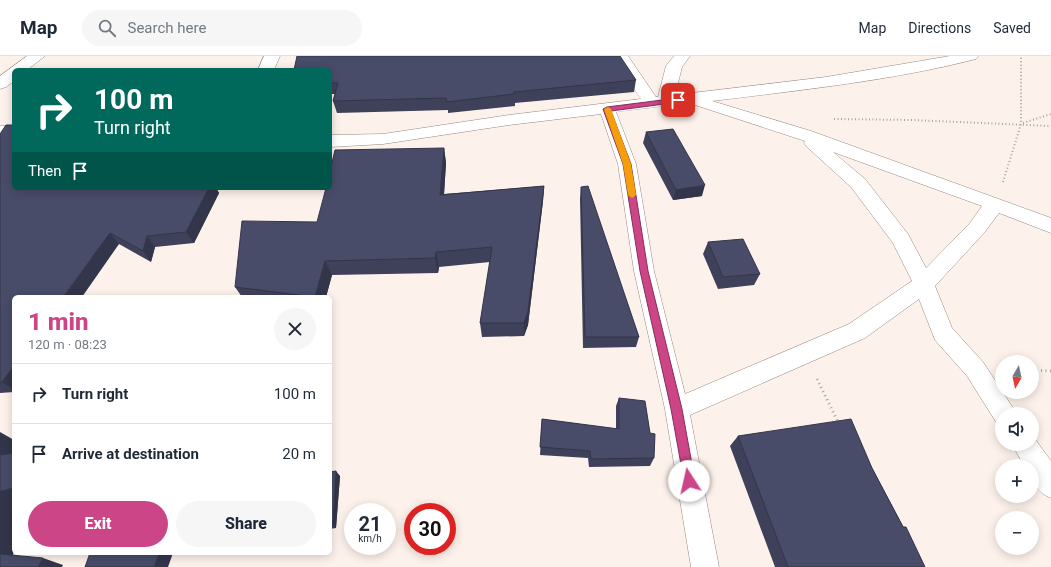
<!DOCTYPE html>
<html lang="en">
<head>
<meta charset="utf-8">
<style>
  :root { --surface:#fff; --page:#f6f6f7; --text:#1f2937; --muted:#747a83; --line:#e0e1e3; --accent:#cc4687 }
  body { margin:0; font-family:Roboto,sans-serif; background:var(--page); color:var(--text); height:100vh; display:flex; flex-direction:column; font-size:15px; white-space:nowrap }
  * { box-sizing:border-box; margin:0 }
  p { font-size:13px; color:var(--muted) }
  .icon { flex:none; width:22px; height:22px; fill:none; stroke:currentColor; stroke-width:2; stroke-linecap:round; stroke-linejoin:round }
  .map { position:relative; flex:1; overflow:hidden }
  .details { position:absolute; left:12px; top:239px; width:320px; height:260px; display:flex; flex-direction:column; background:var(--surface); border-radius:6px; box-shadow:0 2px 10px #0003 }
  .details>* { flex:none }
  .top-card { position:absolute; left:12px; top:12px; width:320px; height:122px; border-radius:6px; box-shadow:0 2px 10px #0003; background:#00695c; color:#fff; overflow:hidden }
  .needle { width:26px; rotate:189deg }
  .controls { position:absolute; left:995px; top:299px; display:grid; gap:8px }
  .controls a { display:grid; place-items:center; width:44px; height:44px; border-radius:50%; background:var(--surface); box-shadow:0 2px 10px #0003; font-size:20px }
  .speed { position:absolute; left:344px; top:447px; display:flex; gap:8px; font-size:20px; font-weight:700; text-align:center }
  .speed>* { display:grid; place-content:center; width:52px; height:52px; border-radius:50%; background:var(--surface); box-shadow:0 2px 10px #0003; line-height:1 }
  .speed small { font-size:10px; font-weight:400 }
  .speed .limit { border:6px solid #d22; background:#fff; color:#111 }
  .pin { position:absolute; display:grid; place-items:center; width:34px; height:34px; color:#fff; margin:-17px; border-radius:8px; box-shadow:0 2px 6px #0006 }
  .me { position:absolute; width:44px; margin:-22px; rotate:350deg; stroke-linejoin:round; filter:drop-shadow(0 0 3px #0008) }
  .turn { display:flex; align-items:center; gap:14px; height:84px; padding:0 16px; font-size:18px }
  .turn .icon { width:52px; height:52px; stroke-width:2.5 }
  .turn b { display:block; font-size:28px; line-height:34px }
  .then { display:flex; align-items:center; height:38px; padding:0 16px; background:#0003; gap:8px; font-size:15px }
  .round { display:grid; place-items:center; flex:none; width:42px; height:42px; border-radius:21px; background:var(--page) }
  .overview { display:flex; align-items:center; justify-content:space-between; height:68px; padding:0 16px }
  h1 { font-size:24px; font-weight:800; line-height:30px; color:var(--accent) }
  .primary-button { display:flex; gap:8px; margin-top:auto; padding:8px 16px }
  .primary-button a { flex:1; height:46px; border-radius:24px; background:var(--accent); color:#fff; font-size:16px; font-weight:800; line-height:46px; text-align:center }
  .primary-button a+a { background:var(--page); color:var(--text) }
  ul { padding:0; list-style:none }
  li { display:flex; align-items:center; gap:12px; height:60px; padding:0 16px; border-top:1px solid var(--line) }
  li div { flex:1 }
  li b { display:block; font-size:15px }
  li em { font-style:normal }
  header { display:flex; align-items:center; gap:24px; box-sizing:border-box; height:56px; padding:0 20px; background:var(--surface); border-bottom:1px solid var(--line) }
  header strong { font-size:19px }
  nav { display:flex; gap:22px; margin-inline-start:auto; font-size:14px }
  .search { width:280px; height:36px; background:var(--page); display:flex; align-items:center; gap:10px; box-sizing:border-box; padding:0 14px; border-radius:22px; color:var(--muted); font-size:15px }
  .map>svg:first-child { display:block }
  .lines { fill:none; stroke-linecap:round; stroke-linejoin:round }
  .minor-casing { stroke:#97877d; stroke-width:1 }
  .path-far1 { stroke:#aaa19b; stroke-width:2; stroke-dasharray:1 2.5; stroke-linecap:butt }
  .path { stroke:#aaa19b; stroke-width:3; stroke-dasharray:1 3.5; stroke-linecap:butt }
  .minor { fill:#fff; fill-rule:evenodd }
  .wall { fill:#3f415a }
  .shaded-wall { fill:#33354a }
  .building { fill:#494c69; stroke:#33354a }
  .route { fill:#cc4687; stroke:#852e58 }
  .slow { fill:#f59e0b }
</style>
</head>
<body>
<header>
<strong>Map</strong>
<div class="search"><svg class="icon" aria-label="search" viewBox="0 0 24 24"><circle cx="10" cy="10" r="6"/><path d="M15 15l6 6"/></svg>Search here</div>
<nav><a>Map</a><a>Directions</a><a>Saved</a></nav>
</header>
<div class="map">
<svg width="1051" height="511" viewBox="0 0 1051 511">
  <rect width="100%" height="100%" fill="#fdf2eb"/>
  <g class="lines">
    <defs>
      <path id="minor" d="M27 0H45L27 14H14V25L6 31 0 33V20Z
        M264 0H280L274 14H258Z
        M612 0H628L656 41H658L666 10 674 0H690L682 11 675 39 826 21 950 0H979L976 3C890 25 800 34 712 45L811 75 1051 162V177L999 157 984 177 935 230 952 272 983 306 1017 358H1002V368L996 366 967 320 935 284 919 243 865 282 690 359 719 511H691L665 353 634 215 618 108 601 58 509 69 383 88 330 91V79L383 78 509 59 641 43ZM689 47 805 85 804 87 807 91 851 131 893 187 912 225 849 268 685 338 654 215 636 108 616 56ZM833 96 982 150 970 167 926 212 908 178 865 123Z
        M0 70H14V80H0Z
        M1032 379 1051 405V442C1036 436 1032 426 1032 410H1024L1012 388H1032Z"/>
    </defs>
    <use href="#minor" class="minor-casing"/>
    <path class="path-far1" d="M834 63 912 64 1051 70
      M1023 67 1051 58
      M1003 126 1021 68V0"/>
    <path class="path" d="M1032 314 1051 315
      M817 323 839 368"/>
    <use href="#minor" class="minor"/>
  </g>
  <path class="wall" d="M330 14 636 24 634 36 515 47V50L448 57V54L337 57 333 45 335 38H330Z
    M646 76 702 140 673 144 643 87Z
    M0 78 14 132H216L219 137 194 187 155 191 151 206 119 188 14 241V336L0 337Z
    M444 92 446 107 444 138 544 130 543 145 528 269 524 280 482 281 480 267 490 206 439 211 438 217 332 219 326 241H242L235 231 317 166Z
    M581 131 639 281 636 291 583 292 580 143Z
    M708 186 760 218 754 229 718 233 703 198Z
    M619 342 654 402 650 410 589 411 588 402 540 399 542 363 616 373V350Z
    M738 380 872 412 925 511H775L730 390Z
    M330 416 340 420 336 472 330 473Z"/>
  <path class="shaded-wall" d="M444 92 446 107 443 154 440 139Z
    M705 129 702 140 673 144 676 134Z
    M544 130 543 145 528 269 524 280V267Z
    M209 132H216L219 137 194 187 186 176Z
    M110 177 119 188 82 241H63Z
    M147 180 155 191 151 206 143 195Z
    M436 196 439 211 438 217 435 202Z
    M325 205 332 219 326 241H315Z
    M14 310V334L2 326Z
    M0 376 14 384V408L0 400Z
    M336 415 340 420 336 472 333 468Z
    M14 432V483L13 505 0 501V435Z
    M159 497H173L168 511H154Z
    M43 502 63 509 62 511H38Z"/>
  <path class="building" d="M297 0H620L636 24 514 36V38L447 46 446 42 333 45 338 27H330V14H294Z
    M6 69H14V132H209L186 176 147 180 143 195 110 177 63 241H14V310L2 326 0 327V78Z
    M673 73 705 129 676 134 646 76Z
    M444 92 440 139 544 130 528 255 524 267H480L492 191 436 196 435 202 325 205 315 241 235 231 242 165 317 166 326 132H330V115L335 94Z
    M588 130 639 281H585L581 131Z
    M743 183 760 218 723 221 708 186Z
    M619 342 645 345 650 377 655 378 654 402 591 403 590 395 540 391 542 363 619 373Z
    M851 363 872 412 903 471H906L925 511H788L738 380Z
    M14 397V432L0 435V399Z
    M336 415 333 468 330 469V416Z
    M90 497H159L154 511H85Z
    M0 498 43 502 38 511H0Z"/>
  <path class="route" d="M678 42 680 43V46L611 55 631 108 648 215 682 353 695 425 693 429 689 430 685 429 684 425 671 353 640 215 623 108 603 53 607 51Z"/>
  <path class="slow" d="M608 51 611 53 631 108 636 139 632 142 628 139 623 108 604 53Z"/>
</svg>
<div class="controls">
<a><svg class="needle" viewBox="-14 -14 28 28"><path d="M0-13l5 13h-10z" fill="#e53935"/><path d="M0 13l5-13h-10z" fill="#747a83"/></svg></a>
<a><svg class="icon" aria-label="sound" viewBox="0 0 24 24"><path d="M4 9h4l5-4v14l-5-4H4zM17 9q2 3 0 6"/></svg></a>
<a>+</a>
<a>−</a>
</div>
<div class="speed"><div>21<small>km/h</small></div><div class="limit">30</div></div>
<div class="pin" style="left:678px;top:44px;background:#d93025"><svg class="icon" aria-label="arrive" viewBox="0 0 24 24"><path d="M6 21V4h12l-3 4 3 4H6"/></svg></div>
<svg class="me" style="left:689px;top:425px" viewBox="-20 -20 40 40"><circle r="19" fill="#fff"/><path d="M0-13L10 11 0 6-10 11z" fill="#cc4687"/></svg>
<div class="top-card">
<div class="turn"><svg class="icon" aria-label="right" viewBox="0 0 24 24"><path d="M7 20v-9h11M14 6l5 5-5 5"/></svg><div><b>100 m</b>Turn right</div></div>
<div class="then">Then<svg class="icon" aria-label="arrive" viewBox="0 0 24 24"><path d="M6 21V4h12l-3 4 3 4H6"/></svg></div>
</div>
<section class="details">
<div class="overview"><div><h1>1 min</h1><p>120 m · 08:23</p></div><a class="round"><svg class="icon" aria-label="close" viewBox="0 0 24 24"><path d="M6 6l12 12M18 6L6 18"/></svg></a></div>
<ul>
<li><svg class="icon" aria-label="right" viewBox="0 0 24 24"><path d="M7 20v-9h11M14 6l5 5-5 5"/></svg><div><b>Turn right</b></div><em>100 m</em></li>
<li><svg class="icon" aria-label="arrive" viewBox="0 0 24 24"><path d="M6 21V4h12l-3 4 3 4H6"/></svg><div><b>Arrive at destination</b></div><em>20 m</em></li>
</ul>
<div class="primary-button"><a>Exit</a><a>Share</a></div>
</section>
</div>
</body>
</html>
